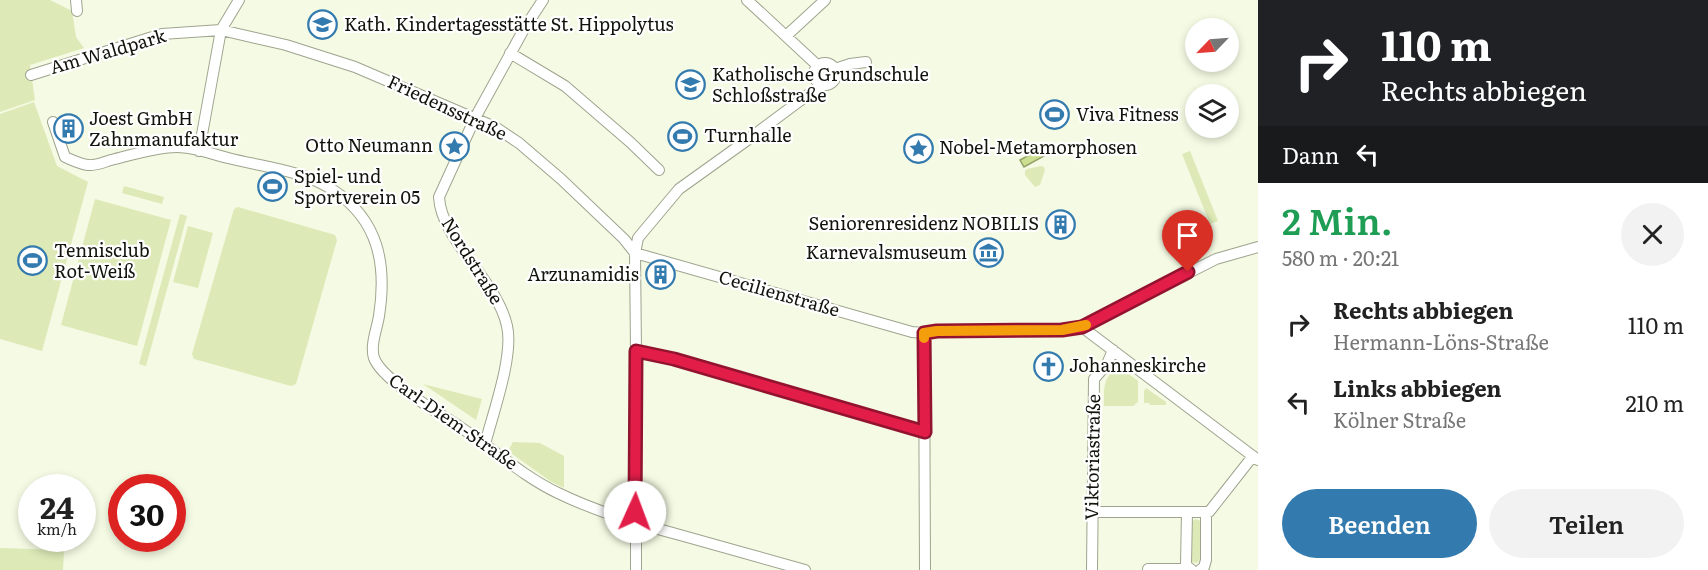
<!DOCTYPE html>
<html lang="de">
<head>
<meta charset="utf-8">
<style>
  :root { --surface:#fff; --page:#f2f2f2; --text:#222; --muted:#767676; --accent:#337aae }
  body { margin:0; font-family:Literata,serif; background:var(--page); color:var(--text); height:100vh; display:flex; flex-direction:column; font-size:22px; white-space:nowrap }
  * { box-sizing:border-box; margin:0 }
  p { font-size:20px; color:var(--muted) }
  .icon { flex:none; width:33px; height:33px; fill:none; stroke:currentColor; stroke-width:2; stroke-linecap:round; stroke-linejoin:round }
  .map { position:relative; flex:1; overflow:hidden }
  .side { display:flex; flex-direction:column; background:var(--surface); width:450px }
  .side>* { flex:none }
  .guide { background:#202124; color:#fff; overflow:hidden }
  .needle { width:39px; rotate:245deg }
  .fabs { position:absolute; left:1185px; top:18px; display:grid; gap:12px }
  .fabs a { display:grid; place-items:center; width:54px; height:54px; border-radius:50%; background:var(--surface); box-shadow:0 3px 9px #0003; font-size:30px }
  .speed { position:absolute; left:18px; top:474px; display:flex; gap:12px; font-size:30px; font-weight:700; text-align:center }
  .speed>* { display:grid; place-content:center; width:78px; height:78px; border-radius:50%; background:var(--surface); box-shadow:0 3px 9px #0003; line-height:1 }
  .speed small { font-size:15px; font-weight:400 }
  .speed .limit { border:9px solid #d22; background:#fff; color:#111 }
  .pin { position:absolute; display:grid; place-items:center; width:51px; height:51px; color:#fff; margin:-62px -26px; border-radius:50% 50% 50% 0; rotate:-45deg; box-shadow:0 0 6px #0007 }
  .pin .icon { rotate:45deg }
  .me { position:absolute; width:66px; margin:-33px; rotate:2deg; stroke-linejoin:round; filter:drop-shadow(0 0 4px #0008) }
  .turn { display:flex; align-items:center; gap:21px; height:126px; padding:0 24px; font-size:27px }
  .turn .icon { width:78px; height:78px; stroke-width:2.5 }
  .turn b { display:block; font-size:42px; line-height:51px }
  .then { display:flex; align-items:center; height:57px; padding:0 24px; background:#0003; gap:12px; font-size:22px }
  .round { display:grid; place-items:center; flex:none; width:63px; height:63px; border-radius:32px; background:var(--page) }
  .overview { display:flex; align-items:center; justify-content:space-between; height:102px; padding:0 24px }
  h1 { font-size:36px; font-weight:600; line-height:45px; color:#1e9e55 }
  .primary-button { display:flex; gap:12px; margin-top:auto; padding:12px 24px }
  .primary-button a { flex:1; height:69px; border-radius:36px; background:var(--accent); color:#fff; font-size:24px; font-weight:600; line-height:69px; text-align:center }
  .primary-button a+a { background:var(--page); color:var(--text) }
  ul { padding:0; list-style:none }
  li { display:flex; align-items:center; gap:18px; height:78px; padding:0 24px }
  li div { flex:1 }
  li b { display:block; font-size:22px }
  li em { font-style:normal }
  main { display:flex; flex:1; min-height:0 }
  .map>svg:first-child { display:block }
  .green { fill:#ddeab7 }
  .water { fill:#ccdf90; stroke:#94a268; stroke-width:1.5 }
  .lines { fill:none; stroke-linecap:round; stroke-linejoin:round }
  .minor-casing { stroke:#9ea48e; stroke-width:12 }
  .minor { stroke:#fff; stroke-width:10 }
  .route-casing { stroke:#92132f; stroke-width:15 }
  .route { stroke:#e11d48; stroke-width:10 }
  .slow { stroke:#f59e0b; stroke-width:10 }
  .labels { text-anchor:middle; stroke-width:4.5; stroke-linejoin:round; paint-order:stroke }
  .poi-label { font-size:18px; fill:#12140c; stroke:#fff; text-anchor:start }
  .street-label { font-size:18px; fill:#12140c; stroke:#fff }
</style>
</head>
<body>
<main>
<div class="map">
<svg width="1258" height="570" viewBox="0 0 1258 570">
  <rect width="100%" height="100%" fill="#f4fae3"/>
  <path class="green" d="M0 0H50L72 11 76 37 84 48 30 65 35 100 0 112Z
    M34 102 57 166 88 182 42 351 0 339V114Z
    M1190 151 1218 221 1210 224 1182 154Z
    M1041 166 1044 167 1045 170 1040 185 1035 187 1025 175V171L1027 169Z
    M124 186 164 197 162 204 122 193Z
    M95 199 171 220 137 346 61 325Z
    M238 207 335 235 337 240 296 384 291 386 194 359 192 354 234 209Z
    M180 214 187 216 146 366 139 364Z
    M188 226 213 233 198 288 173 282Z
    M1118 368H1121L1138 381V402L1133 406H1104C1104 390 1102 377 1118 368Z
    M423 384 482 399 476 420Z
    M1146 388 1166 402V405H1150L1149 403H1144V391Z
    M513 442 540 443 564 456V488L550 481 508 451Z
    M1195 519 1201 521 1202 523 1201 558 1197 563 1192 562 1191 559V523Z
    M0 548 64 550 63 570H0Z"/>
  <path class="water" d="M1040 149 1044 156 1024 167 1020 160Z"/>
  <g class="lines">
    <defs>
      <path id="minor" d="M76 0 77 11
        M747 0 817 65
        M786 36 825 0
        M510 53 565 86 630 142 659 170
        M814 74a11 11 0 1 1 22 0a11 11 0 1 1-22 0Z
        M835 69 850 64 866 62
        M31 75 162 34 221 30 286 45 355 67 495 127 519 143 561 179 624 239 635 253
        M53 122 65 157C72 160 80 164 88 165 95 166 104 162 111 160 132 155 155 147 177 147 194 147 212 154 228 158 263 167 302 170 333 190 379 220 387 265 379 316 377 329 370 345 374 358 382 379 432 409 451 421 488 444 520 475 558 493 597 512 639 524 680 535 722 547 763 558 805 570
        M199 151 221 30 239 0
        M635 253 912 332 924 333 937 331 1062 330 1082 327 1216 259 1258 247
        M1082 327 1258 460
        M924 333 925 570
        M636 351 674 359 925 432
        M485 444C493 413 514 355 507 326 497 280 441 240 439 197L475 118 524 29 543 0
        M1093 512H1209L1253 456
        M1187 512 1186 564 1188 567 1192 570
        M1148 569H1190
        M636 570V351L635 253 638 238 679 189 746 141 821 85
        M1092 570 1094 379 1107 364 1113 350
        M1200 570 1204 567 1206 560V512"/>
    </defs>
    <use href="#minor" class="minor-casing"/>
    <use href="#minor" class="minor"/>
  </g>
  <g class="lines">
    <defs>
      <path id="route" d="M635 512 636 351 674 359 925 432 924 333 937 331 1062 330 1082 327 1188 272"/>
    </defs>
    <use href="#route" class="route-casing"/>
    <use href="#route" class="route"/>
    <path class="slow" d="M924 338V333L937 331 1062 330 1086 325"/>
  </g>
  <defs>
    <symbol id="school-ring" viewBox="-11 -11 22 22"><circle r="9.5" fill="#fff" stroke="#337aae" stroke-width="1.5"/><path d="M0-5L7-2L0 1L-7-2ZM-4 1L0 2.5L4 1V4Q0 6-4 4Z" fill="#337aae"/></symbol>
    <symbol id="stadium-ring" viewBox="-11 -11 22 22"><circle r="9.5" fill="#fff" stroke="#337aae" stroke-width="1.5"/><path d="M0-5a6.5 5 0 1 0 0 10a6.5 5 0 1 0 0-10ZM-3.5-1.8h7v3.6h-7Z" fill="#337aae"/></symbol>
    <symbol id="building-ring" viewBox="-11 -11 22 22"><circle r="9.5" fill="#fff" stroke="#337aae" stroke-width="1.5"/><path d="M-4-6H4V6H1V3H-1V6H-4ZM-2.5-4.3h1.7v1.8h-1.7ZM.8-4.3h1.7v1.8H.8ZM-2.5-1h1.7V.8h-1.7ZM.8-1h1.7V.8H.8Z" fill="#337aae"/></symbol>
    <symbol id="sight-ring" viewBox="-11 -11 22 22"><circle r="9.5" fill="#fff" stroke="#337aae" stroke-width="1.5"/><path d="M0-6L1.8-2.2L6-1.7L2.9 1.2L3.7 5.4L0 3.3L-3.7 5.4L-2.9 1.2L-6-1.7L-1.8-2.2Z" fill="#337aae"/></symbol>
    <symbol id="museum-ring" viewBox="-11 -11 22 22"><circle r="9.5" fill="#fff" stroke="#337aae" stroke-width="1.5"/><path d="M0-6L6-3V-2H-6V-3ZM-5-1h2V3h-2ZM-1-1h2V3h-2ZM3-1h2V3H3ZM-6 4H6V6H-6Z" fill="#337aae"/></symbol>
    <symbol id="church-ring" viewBox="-11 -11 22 22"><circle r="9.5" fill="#fff" stroke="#337aae" stroke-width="1.5"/><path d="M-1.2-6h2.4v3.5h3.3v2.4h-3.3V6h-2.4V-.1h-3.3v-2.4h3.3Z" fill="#337aae"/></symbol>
  </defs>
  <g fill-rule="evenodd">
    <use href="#school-ring" x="306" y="8" width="33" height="33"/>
    <use href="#school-ring" x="674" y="68" width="33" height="33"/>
    <use href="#stadium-ring" x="1038" y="98" width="33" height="33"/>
    <use href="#building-ring" x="52" y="112" width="33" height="33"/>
    <use href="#stadium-ring" x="666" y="120" width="33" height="33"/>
    <use href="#sight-ring" x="438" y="130" width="33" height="33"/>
    <use href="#sight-ring" x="902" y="132" width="33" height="33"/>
    <use href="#stadium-ring" x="256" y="170" width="33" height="33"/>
    <use href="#building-ring" x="1044" y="208" width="33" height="33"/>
    <use href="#museum-ring" x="972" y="236" width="33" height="33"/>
    <use href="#stadium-ring" x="16" y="244" width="33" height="33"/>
    <use href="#building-ring" x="644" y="258" width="33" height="33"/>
    <use href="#church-ring" x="1032" y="350" width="33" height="33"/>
  </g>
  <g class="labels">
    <g class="poi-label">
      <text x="344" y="31">Kath. Kindertagesstätte St. Hippolytus</text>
      <text x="712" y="81">Katholische Grundschule<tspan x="712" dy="21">Schloßstraße</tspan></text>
      <text x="1076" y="121">Viva Fitness</text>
      <text x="89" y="125">Joest GmbH<tspan x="89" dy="21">Zahnmanufaktur</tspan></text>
      <text x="704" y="142">Turnhalle</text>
      <text x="433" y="152" text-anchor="end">Otto Neumann</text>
      <text x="939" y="154">Nobel-Metamorphosen</text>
      <text x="294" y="183">Spiel- und<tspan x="294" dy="21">Sportverein 05</tspan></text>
      <text x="1039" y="230" text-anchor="end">Seniorenresidenz NOBILIS</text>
      <text x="54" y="257">Tennisclub<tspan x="54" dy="21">Rot-Weiß</tspan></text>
      <text x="967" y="259" text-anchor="end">Karnevalsmuseum</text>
      <text x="639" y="281" text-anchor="end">Arzunamidis</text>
      <text x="1069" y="372">Johanneskirche</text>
    </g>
    <g class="street-label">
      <text transform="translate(108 52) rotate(-16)" y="6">Am Waldpark</text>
      <text transform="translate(447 108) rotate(25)" y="6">Friedensstraße</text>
      <text transform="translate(472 261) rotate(58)" y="6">Nordstraße</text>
      <text transform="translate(779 294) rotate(16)" y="6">Cecilienstraße</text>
      <text transform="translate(453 422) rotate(35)" y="6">Carl-Diem-Straße</text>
      <text transform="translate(1093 457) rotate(-89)" y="6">Viktoriastraße</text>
    </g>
  </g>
</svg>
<div class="fabs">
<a><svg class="needle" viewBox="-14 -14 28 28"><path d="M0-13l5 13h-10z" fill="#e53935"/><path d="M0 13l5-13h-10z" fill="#767676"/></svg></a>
<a><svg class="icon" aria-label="layers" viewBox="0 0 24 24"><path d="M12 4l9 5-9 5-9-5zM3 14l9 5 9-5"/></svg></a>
</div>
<div class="speed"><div>24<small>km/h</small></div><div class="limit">30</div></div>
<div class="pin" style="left:1188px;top:272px;background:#d93025"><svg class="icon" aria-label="arrive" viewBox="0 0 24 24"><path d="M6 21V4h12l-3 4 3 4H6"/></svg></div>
<svg class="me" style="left:635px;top:512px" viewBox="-20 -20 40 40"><circle r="19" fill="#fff"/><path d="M0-13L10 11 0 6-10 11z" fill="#e11d48"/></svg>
</div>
<section class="side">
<div class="guide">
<div class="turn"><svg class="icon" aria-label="right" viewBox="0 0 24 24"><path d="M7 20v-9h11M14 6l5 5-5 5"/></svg><div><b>110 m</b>Rechts abbiegen</div></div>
<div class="then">Dann<svg class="icon" aria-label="left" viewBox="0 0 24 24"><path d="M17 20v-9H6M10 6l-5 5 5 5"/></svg></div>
</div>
<div class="overview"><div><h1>2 Min.</h1><p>580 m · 20:21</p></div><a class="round"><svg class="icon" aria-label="close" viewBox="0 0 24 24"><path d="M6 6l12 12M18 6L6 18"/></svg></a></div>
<ul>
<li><svg class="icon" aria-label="right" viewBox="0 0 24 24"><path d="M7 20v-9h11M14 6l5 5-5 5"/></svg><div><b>Rechts abbiegen</b><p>Hermann-Löns-Straße</p></div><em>110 m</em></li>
<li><svg class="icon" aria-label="left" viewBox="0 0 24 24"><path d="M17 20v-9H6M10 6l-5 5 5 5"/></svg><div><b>Links abbiegen</b><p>Kölner Straße</p></div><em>210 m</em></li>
</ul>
<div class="primary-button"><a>Beenden</a><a>Teilen</a></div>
</section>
</main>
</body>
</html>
